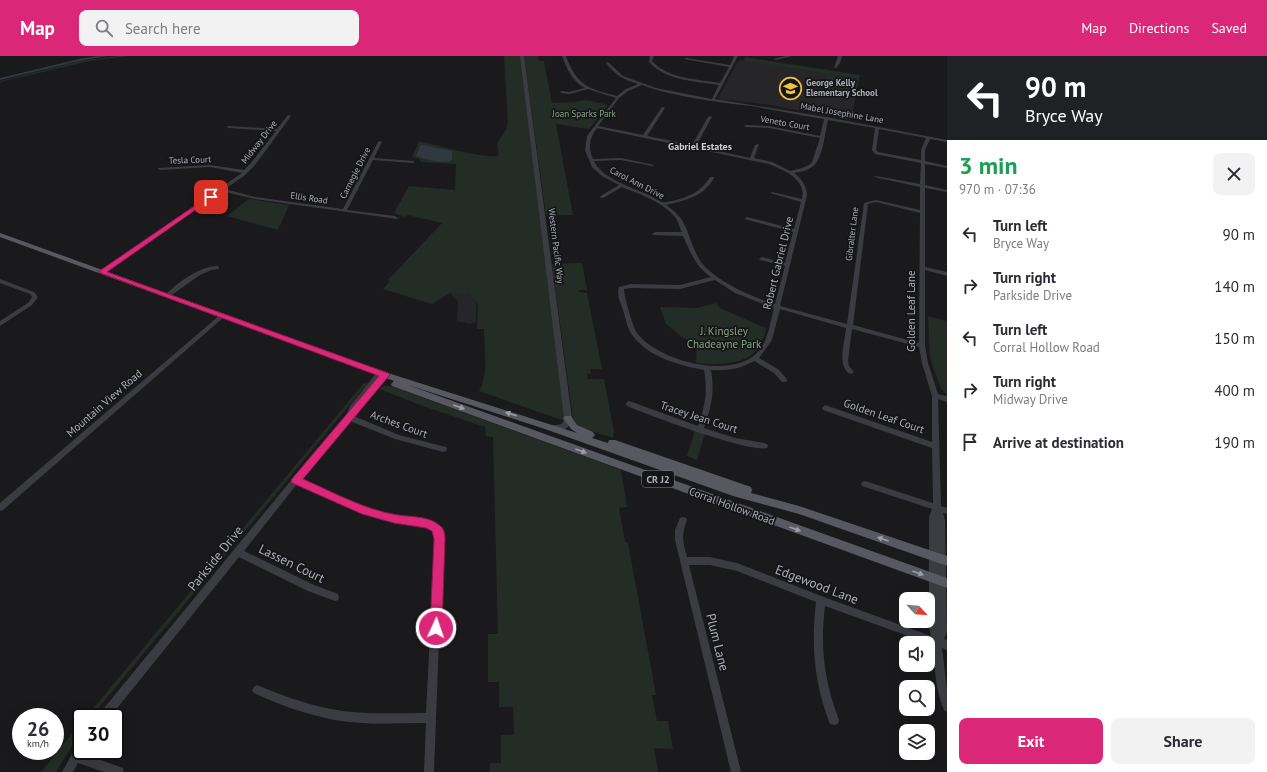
<!DOCTYPE html>
<html lang="en">
<head>
<meta charset="utf-8">
<style>
  :root { --surface:#fff; --page:#f2f2f3; --text:#2b2b33; --muted:#7c7c81; --accent:#db2777 }
  body { margin:0; font-family:"PT Sans",sans-serif; background:var(--page); color:var(--text); height:100vh; display:flex; flex-direction:column; font-size:15px; white-space:nowrap }
  * { box-sizing:border-box; margin:0 }
  p { font-size:13px; color:var(--muted) }
  .icon { flex:none; width:22px; height:22px; fill:none; stroke:currentColor; stroke-width:2; stroke-linecap:round; stroke-linejoin:round }
  .map { position:relative; flex:1; overflow:hidden }
  .side { display:flex; flex-direction:column; background:var(--surface); width:320px }
  .side>* { flex:none }
  .guide { background:#202124; color:#fff; overflow:hidden }
  .needle { width:26px; rotate:116deg }
  .controls { position:absolute; left:899px; top:536px; display:grid; gap:8px }
  .controls a { display:grid; place-items:center; width:36px; height:36px; border-radius:8px; background:var(--surface); box-shadow:0 4px 16px #0002; font-size:20px }
  .speed { position:absolute; left:12px; top:652px; display:flex; gap:8px; font-size:20px; font-weight:700; text-align:center }
  .speed>* { display:grid; place-content:center; width:52px; height:52px; border-radius:50%; background:var(--surface); box-shadow:0 4px 16px #0002; line-height:1 }
  .speed small { font-size:10px; font-weight:400 }
  .speed .limit { border:2px solid #111; border-radius:6px; background:#fff; color:#111 }
  .pin { position:absolute; display:grid; place-items:center; width:34px; height:34px; color:#fff; margin:-17px; border-radius:8px; box-shadow:0 2px 6px #0006 }
  .me { position:absolute; width:44px; margin:-22px; rotate:3deg; stroke-linejoin:round; filter:drop-shadow(0 0 3px #0008) }
  .turn { display:flex; align-items:center; gap:14px; height:84px; padding:0 12px; font-size:18px }
  .turn .icon { width:52px; height:52px; stroke-width:2.5 }
  .turn b { display:block; font-size:28px; line-height:34px }
  .round { display:grid; place-items:center; flex:none; width:42px; height:42px; border-radius:8px; background:var(--page) }
  .overview { display:flex; align-items:center; justify-content:space-between; height:68px; padding:0 12px }
  h1 { font-size:24px; font-weight:600; line-height:30px; color:#1e9e55 }
  .primary-button { display:flex; gap:8px; margin-top:auto; padding:8px 12px }
  .primary-button a { flex:1; height:46px; border-radius:8px; background:var(--accent); color:#fff; font-size:16px; font-weight:600; line-height:46px; text-align:center }
  .primary-button a+a { background:var(--page); color:var(--text) }
  ul { padding:0; list-style:none }
  li { display:flex; align-items:center; gap:12px; height:52px; padding:0 12px }
  li div { flex:1 }
  li b { display:block; font-size:15px }
  li em { font-style:normal }
  header { display:flex; align-items:center; gap:24px; box-sizing:border-box; height:56px; padding:0 20px; background:var(--accent); color:#fff }
  header strong { font-size:19px }
  nav { display:flex; gap:22px; margin-inline-start:auto; font-size:14px }
  .search { width:280px; height:36px; background:var(--page); display:flex; align-items:center; gap:10px; box-sizing:border-box; padding:0 14px; border-radius:8px; color:var(--muted); font-size:15px }
  main { display:flex; flex:1; min-height:0 }
  .map>svg:first-child { display:block }
  .built { fill:#262629 }
  .green { fill:#242c26 }
  .water { fill:#303840 }
  .lines { fill:none; stroke-linecap:round; stroke-linejoin:round }
  .canal { fill:#303840; fill-rule:evenodd }
  .minor { fill:#3b3c41; fill-rule:evenodd }
  .major { fill:#575860; fill-rule:evenodd }
  .oneway { fill:#9c9ea9 }
  .route { fill:#db2777; stroke:#8e194d }
  .labels { text-anchor:middle; stroke-width:3.5; stroke-linejoin:round; paint-order:stroke }
  .far-poi-label { font-size:9px; font-weight:bold; fill:#adb0bb; stroke:#151517; text-anchor:start }
  .far-street-label { font-size:9px; fill:#adb0bb; stroke:#151517 }
  .far-park-label { font-size:9px; fill:#85a689; stroke:#151517 }
  .far-neighbourhood-label { font-size:10px; font-weight:bold; fill:#ced0d7; stroke:#151517 }
  .shield { fill:#151517; stroke:#7f828a; stroke-width:1 }
  .shield-label { font-size:10px; font-weight:bold; fill:#adb0bb }
  .street-label { font-size:11px; fill:#adb0bb; stroke:#151517 }
  .park-label { font-size:11px; fill:#85a689; stroke:#151517 }
  .near-street-label { font-size:13px; fill:#adb0bb; stroke:#151517 }
</style>
</head>
<body>
<header>
<strong>Map</strong>
<div class="search"><svg class="icon" aria-label="search" viewBox="0 0 24 24"><circle cx="10" cy="10" r="6"/><path d="M15 15l6 6"/></svg>Search here</div>
<nav><a>Map</a><a>Directions</a><a>Saved</a></nav>
</header>
<main>
<div class="map">
<svg width="947" height="716" viewBox="0 0 947 716">
  <rect width="100%" height="100%" fill="#1a1a1c"/>
  <path class="built" d="M741 4 859 23 851 64 770 49 720 43 718 42 738 5Z
    M450 237H468L476 246V266L470 268 457 265 458 246Z"/>
  <path class="green" d="M117 0H130L90 5 0 26V25L80 5Z
    M504 0H521L565 363 562 364 479 335C489 319 484 292 484 273H477L478 248 468 237H450L432 248 383 233 390 225 388 224 442 167 408 159 404 161 394 157 409 130 455 134 456 108 421 106 419 103 412 101 419 85C432 88 491 105 499 99L497 87 506 74 508 67Z
    M524 0H538L539 5H544L552 47 575 46 586 44 608 49 589 73 556 68 573 159H546Z
    M745 1 860 19 859 23 744 5Z
    M828 20 850 23 847 42 823 38Z
    M249 143 289 149 278 174 227 160Z
    M582 207 587 234H579V236L587 237 602 313H590L591 318H587L588 323H604L614 376 613 382 577 370 573 362 552 208Z
    M716 247 720 252 766 272C765 277 764 282 761 287 751 310 717 309 696 307L697 286 683 282 666 268 660 251 697 252Z
    M928 260 947 265V339L941 333 930 302Z
    M366 327 367 328 91 661H86L363 328Z
    M384 330H391L621 414 627 451 619 452 625 486 628 487 656 639H652L657 665H668L673 693 654 692 658 716H490V707H501V679H514L513 651H499V626H488V578H498L493 381 486 380 485 371 423 350 379 333Z
    M695 374 705 377 697 404 687 400Z
    M81 667V675L56 716H41Z"/>
  <path class="water" d="M422 89 452 95V104C441 109 426 103 416 100L420 90Z"/>
  <g class="lines">
    <path class="canal" d="M98 0H107L79 5 0 24V22L79 3Z"/>
    <path class="minor" d="M520 0H524L572 362 568 371C563 375 557 376 550 374L549 372 550 370C557 368 563 371 564 362Z
      M562 0H566C576 29 589 33 617 40L626 33 638 28C623 23 616 20 606 7L608 6 623 20 656 32 712 43 719 29C695 25 666 25 649 6L650 0H654L652 5C668 23 697 23 720 27L729 11 684 3 686 2 730 9 734 0H738L715 43 826 61 947 84V86L930 83 925 94V105L947 110V112L925 108V129L947 134V136L925 132V211L947 216V220L925 214V290L928 307 938 338 947 340V346L938 343 941 450 947 452V458L943 457 945 464 947 576 944 583 947 584V594L942 592 947 633V656L944 654C935 634 935 611 933 589L825 550C820 592 824 624 839 664L838 668 834 669 830 668C814 627 811 589 816 546L737 515 710 509H689L741 716H731L675 484V474L680 462 683 461 686 462 687 464C681 480 683 486 687 501H710L737 507 821 540 931 580 929 571V461L932 453 862 430 861 428 862 426 865 425 933 447 932 392 823 354 822 352 825 349 932 386V340L922 307 919 291 852 273 848 305 849 310 854 316 851 318C836 312 845 285 846 272L780 253 772 284 759 302 778 313 786 322 787 324 786 326H782L774 317 754 305C741 313 726 315 711 314 715 337 711 351 704 372L735 382 764 387 767 388 768 390 767 392C749 397 648 359 627 350L626 348 627 346 629 345 698 370C705 350 708 336 704 314 679 309 650 302 633 280 627 273 626 263 623 254 621 247 616 239 619 231L631 228 680 229 711 221C695 210 691 197 683 180L653 179 652 178 655 176H682C680 173 679 168 677 164 665 146 641 139 622 131L603 142 599 141 619 129 602 120 592 111 585 94 587 80 616 42 588 33 569 38 561 37 560 36 562 35 569 36 585 32C572 25 567 13 562 0ZM642 29C674 41 716 46 751 50 775 54 799 59 824 63L820 80 769 70 746 69 744 70 746 71 769 72 820 82 812 106 809 109 802 112 790 115 772 106 754 102 759 88 755 89 750 102 696 90 712 61 710 60 708 61 692 89 647 80 665 52 663 51H662L643 79 598 70 619 42 628 35ZM828 64 875 72 872 94 875 98 921 107 920 128 876 120 874 121 920 131V154L876 144 864 147 847 268 780 250 807 139C806 129 802 123 794 117 799 116 807 115 812 111 823 104 825 76 828 64ZM597 72 769 108C783 114 807 123 802 143L772 136 770 137 801 146 794 173 747 161 744 163 793 176 785 207 762 201 759 203 760 204 785 210 775 248C753 242 711 223 699 203 692 191 689 176 682 164 678 158 672 153 666 149 687 144 703 141 714 122V121H710C701 136 689 141 672 145 669 145 665 147 663 146 658 145 653 141 649 139 633 132 601 122 594 105L621 104 652 110 654 109 621 102 593 103C588 91 589 82 597 72ZM879 73 926 82 921 94V104L878 96 876 94ZM876 146 920 157 919 287 853 269 868 148ZM715 224 735 237 774 252C770 267 768 286 757 297 730 324 658 305 637 277 633 272 624 240 624 233L631 232 680 233Z
      M785 0H792L776 4 774 3Z
      M838 0H842L840 7 836 12H834Z
      M288 59 291 60 255 109 244 120 225 133 255 141 343 153 378 86 380 85 382 86 374 102 413 105 415 106 413 107 373 104 347 154 395 160 398 162 397 163 255 143 221 135 103 217H99V215L242 117 210 111 160 114 158 113V112L210 109 244 114 251 107 276 75 229 72 227 71 228 70 277 73Z
      M217 210 219 211V213L211 214 200 219 169 241H165L164 240C177 227 198 211 217 210Z
      M0 223 34 236 38 241 32 249 0 270V265L28 247 32 241 30 238 0 227Z
      M222 258 224 259 225 260 224 261 3 454 0 455V447L220 259Z
      M378 315H382L383 317H387L388 319 354 360 399 379 446 391 447 393 446 395 443 396 395 383 350 365 301 423C331 436 361 453 393 459 400 461 407 461 414 462 425 464 438 467 443 477L434 716H424L426 667C398 667 369 669 341 665 310 660 282 650 254 637L252 634 254 631 257 629C281 639 305 648 331 653 362 659 394 657 426 657L435 478C425 468 411 469 397 467 363 462 329 442 297 428L244 495 314 529 338 538 339 541 338 544 335 545 308 535 239 501 110 661H99L100 657 293 422 345 362 350 350Z
      M81 688V695H85L84 698 123 712 124 716H104L78 707 73 716H62L77 689Z"/>
    <path class="major" d="M0 177 388 317 577 377 571 373 563 362 565 360H571L577 369 593 376 595 379 592 382 608 387 609 384H615L751 431 752 434 751 437 799 450 947 500V510L799 458 733 440 545 373 408 329 947 522V532L392 330 391 328 394 325 0 181Z"/>
  </g>
  <defs><path id="oneway-solid" d="M-6-.8H1V-3.2L6.5 0L1 3.2V.8H-6Z"/></defs>
  <g class="oneway">
    <use href="#oneway-solid" transform="translate(459 351) rotate(20)"/>
    <use href="#oneway-solid" transform="translate(511 358) rotate(-162)"/>
    <use href="#oneway-solid" transform="translate(581 395) rotate(20)"/>
    <use href="#oneway-solid" transform="translate(795 473) rotate(20)"/>
    <use href="#oneway-solid" transform="translate(883 483) rotate(-161)"/>
    <use href="#oneway-solid" transform="translate(918 517) rotate(20)"/>
  </g>
  <path class="route" d="M209 140 214 141 107 216 388 317 390 319 388 321 303 423C333 436 365 454 398 459 411 461 429 460 439 469 444 472 445 477 445 483L442 572 440 577 436 578 431 577 430 572 434 483 432 475 426 472 394 467 362 458 292 427 291 424 379 320 98 216Z"/>
  <defs>
    <symbol id="school-ring" viewBox="-11 -11 22 22"><circle r="9.5" fill="#151517" stroke="#eec240" stroke-width="1.5"/><path d="M0-5L7-2L0 1L-7-2ZM-4 1L0 2.5L4 1V4Q0 6-4 4Z" fill="#eec240"/></symbol>
  </defs>
  <g fill-rule="evenodd">
    <use href="#school-ring" x="778" y="20" width="25" height="25"/>
  </g>
  <g class="labels">
    <g class="far-poi-label">
      <text x="806" y="30">George Kelly<tspan x="806" dy="10">Elementary School</tspan></text>
    </g>
    <g class="far-street-label">
      <text transform="translate(842 57) rotate(10)" y="3">Mabel Josephine Lane</text>
      <text transform="translate(785 67) rotate(10)" y="3">Veneto Court</text>
      <text transform="translate(259 86) rotate(-52)" y="3">Midway Drive</text>
      <text transform="translate(190 104) rotate(-2)" y="3">Tesla Court</text>
      <text transform="translate(355 117) rotate(-63)" y="3">Carnegie Drive</text>
      <text transform="translate(637 127) rotate(27)" y="3">Carol Ann Drive</text>
      <text transform="translate(309 142) rotate(8)" y="3">Ellis Road</text>
      <text transform="translate(852 178) rotate(-83)" y="3">Gibralter Lane</text>
      <text transform="translate(556 190) rotate(83)" y="3">Western Pacific Way</text>
    </g>
    <g class="far-park-label">
      <text x="584" y="61">Joan Sparks Park</text>
    </g>
    <g class="far-neighbourhood-label">
      <text x="700" y="94">Gabriel Estates</text>
    </g>
    <rect class="shield" x="642" y="415" width="32" height="16" rx="3"/>
    <g class="shield-label">
      <text x="658" y="427">CR J2</text>
    </g>
    <g class="street-label">
      <text transform="translate(778 207) rotate(-76)" y="4">Robert Gabriel Drive</text>
      <text transform="translate(911 255) rotate(-90)" y="4">Golden Leaf Lane</text>
      <text transform="translate(104 347) rotate(-41)" y="4">Mountain View Road</text>
      <text transform="translate(884 360) rotate(19)" y="4">Golden Leaf Court</text>
      <text transform="translate(699 361) rotate(18)" y="4">Tracey Jean Court</text>
      <text transform="translate(399 368) rotate(20)" y="4">Arches Court</text>
      <text transform="translate(732 450) rotate(20)" y="4">Corral Hollow Road</text>
    </g>
    <g class="park-label">
      <text x="724" y="279">J. Kingsley<tspan x="724" dy="13">Chadeayne Park</tspan></text>
    </g>
    <g class="near-street-label">
      <text transform="translate(215 502) rotate(-51)" y="5">Parkside Drive</text>
      <text transform="translate(292 507) rotate(26)" y="5">Lassen Court</text>
      <text transform="translate(817 528) rotate(21)" y="5">Edgewood Lane</text>
      <text transform="translate(718 586) rotate(76)" y="5">Plum Lane</text>
    </g>
  </g>
</svg>
<div class="controls">
<a><svg class="needle" viewBox="-14 -14 28 28"><path d="M0-13l5 13h-10z" fill="#e53935"/><path d="M0 13l5-13h-10z" fill="#7c7c81"/></svg></a>
<a><svg class="icon" aria-label="sound" viewBox="0 0 24 24"><path d="M4 9h4l5-4v14l-5-4H4zM17 9q2 3 0 6"/></svg></a>
<a><svg class="icon" aria-label="search" viewBox="0 0 24 24"><circle cx="10" cy="10" r="6"/><path d="M15 15l6 6"/></svg></a>
<a><svg class="icon" aria-label="layers" viewBox="0 0 24 24"><path d="M12 4l9 5-9 5-9-5zM3 14l9 5 9-5"/></svg></a>
</div>
<div class="speed"><div>26<small>km/h</small></div><div class="limit">30</div></div>
<div class="pin" style="left:211px;top:141px;background:#d93025"><svg class="icon" aria-label="arrive" viewBox="0 0 24 24"><path d="M6 21V4h12l-3 4 3 4H6"/></svg></div>
<svg class="me" style="left:436px;top:572px" viewBox="-20 -20 40 40"><circle r="17" fill="#db2777" stroke="#fff" stroke-width="3"/><path d="M0-11L8 9 0 5-8 9z" fill="#fff"/></svg>
</div>
<section class="side">
<div class="guide">
<div class="turn"><svg class="icon" aria-label="left" viewBox="0 0 24 24"><path d="M17 20v-9H6M10 6l-5 5 5 5"/></svg><div><b>90 m</b>Bryce Way</div></div>
</div>
<div class="overview"><div><h1>3 min</h1><p>970 m · 07:36</p></div><a class="round"><svg class="icon" aria-label="close" viewBox="0 0 24 24"><path d="M6 6l12 12M18 6L6 18"/></svg></a></div>
<ul>
<li><svg class="icon" aria-label="left" viewBox="0 0 24 24"><path d="M17 20v-9H6M10 6l-5 5 5 5"/></svg><div><b>Turn left</b><p>Bryce Way</p></div><em>90 m</em></li>
<li><svg class="icon" aria-label="right" viewBox="0 0 24 24"><path d="M7 20v-9h11M14 6l5 5-5 5"/></svg><div><b>Turn right</b><p>Parkside Drive</p></div><em>140 m</em></li>
<li><svg class="icon" aria-label="left" viewBox="0 0 24 24"><path d="M17 20v-9H6M10 6l-5 5 5 5"/></svg><div><b>Turn left</b><p>Corral Hollow Road</p></div><em>150 m</em></li>
<li><svg class="icon" aria-label="right" viewBox="0 0 24 24"><path d="M7 20v-9h11M14 6l5 5-5 5"/></svg><div><b>Turn right</b><p>Midway Drive</p></div><em>400 m</em></li>
<li><svg class="icon" aria-label="arrive" viewBox="0 0 24 24"><path d="M6 21V4h12l-3 4 3 4H6"/></svg><div><b>Arrive at destination</b></div><em>190 m</em></li>
</ul>
<div class="primary-button"><a>Exit</a><a>Share</a></div>
</section>
</main>
</body>
</html>
